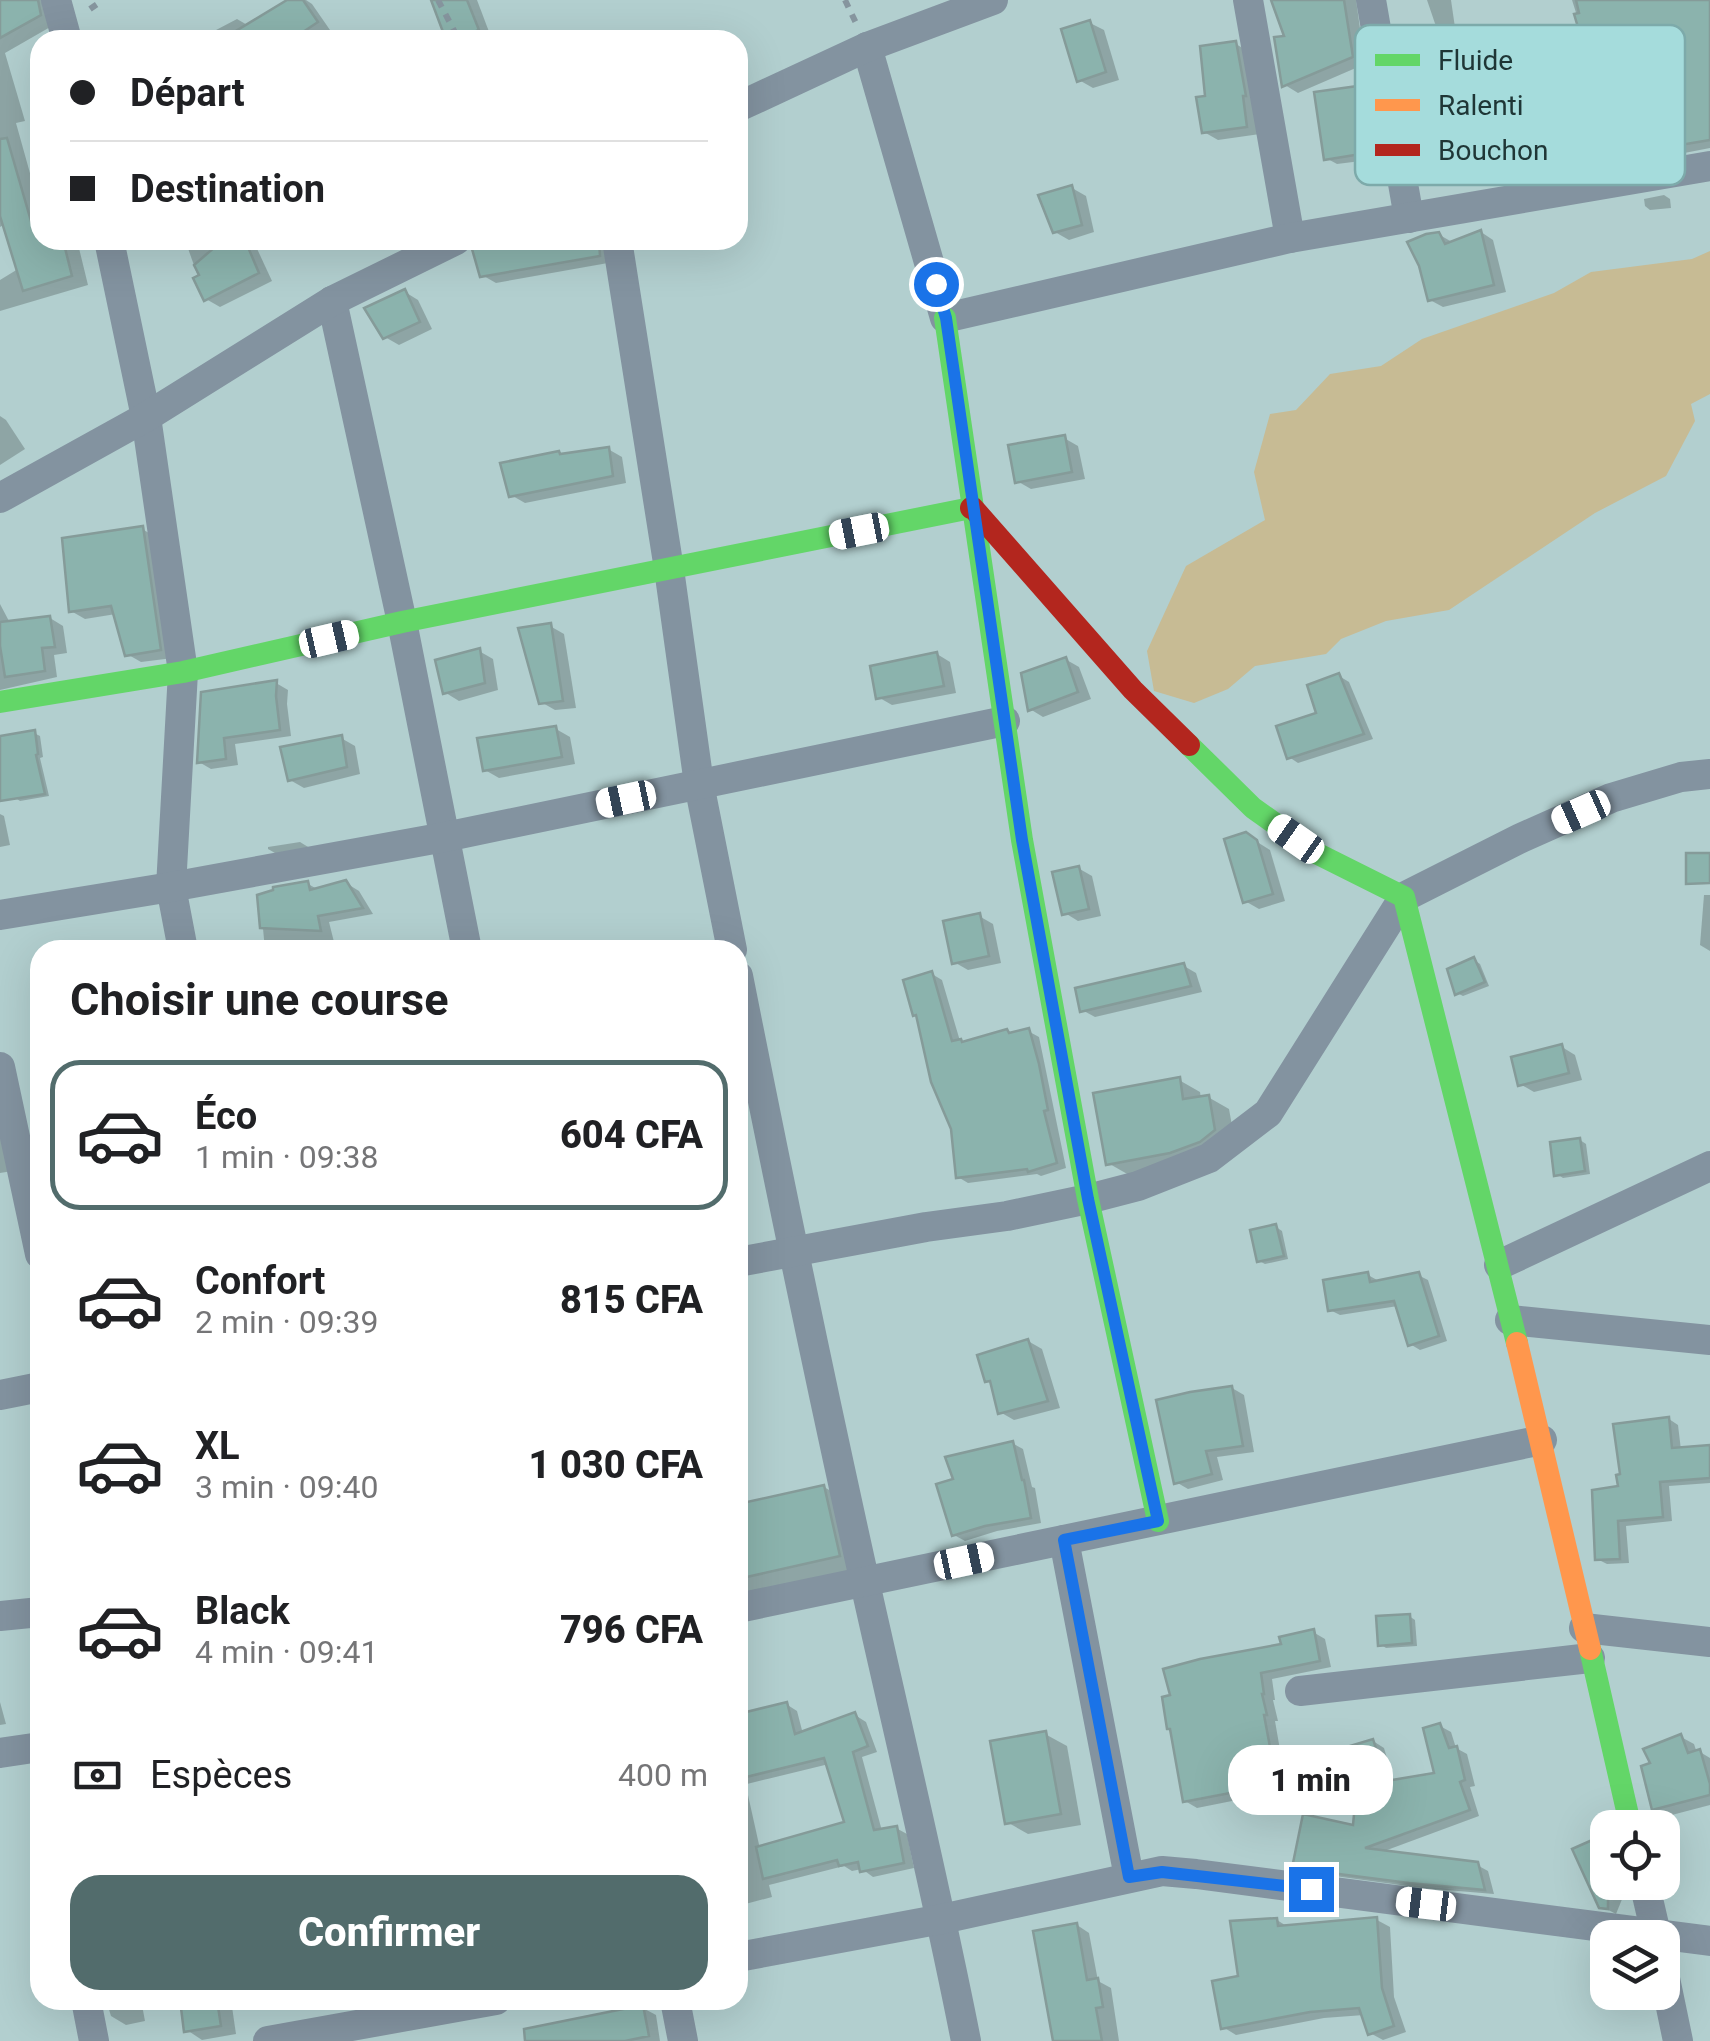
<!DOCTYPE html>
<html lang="fr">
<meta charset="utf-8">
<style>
body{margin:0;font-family:Roboto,sans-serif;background:#f6f6f6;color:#202124;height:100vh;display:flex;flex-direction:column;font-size:38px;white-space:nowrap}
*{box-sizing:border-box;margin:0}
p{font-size:32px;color:#757577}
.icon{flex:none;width:55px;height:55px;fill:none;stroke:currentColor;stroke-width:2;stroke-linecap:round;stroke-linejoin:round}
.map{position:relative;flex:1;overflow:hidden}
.side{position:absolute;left:30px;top:940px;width:718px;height:1070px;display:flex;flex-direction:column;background:#fff;border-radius:30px;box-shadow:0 10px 40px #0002}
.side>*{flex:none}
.banner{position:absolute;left:30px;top:30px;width:718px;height:220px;border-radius:30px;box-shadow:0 10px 40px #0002;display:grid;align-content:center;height:220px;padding:0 40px;background:#fff}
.controls{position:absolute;left:1590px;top:1810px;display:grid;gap:20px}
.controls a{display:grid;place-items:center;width:90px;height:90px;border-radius:20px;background:#fff;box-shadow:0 10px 40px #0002;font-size:50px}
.end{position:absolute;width:45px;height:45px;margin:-22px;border:12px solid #1a73e8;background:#fff;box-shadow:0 0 0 5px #fff}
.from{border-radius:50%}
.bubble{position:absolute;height:70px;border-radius:30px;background:#fff;box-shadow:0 10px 40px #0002;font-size:32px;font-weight:800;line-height:70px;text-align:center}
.car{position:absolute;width:30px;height:60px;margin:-30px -15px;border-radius:12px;box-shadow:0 0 8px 2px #0007;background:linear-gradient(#fff 24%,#345 0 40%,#fff 0 76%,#345 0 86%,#fff 0)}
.banner b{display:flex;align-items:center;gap:35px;height:95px;font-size:38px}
.banner b+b{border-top:2px solid #e0e0e0}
.banner i{width:25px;height:25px;background:#202124}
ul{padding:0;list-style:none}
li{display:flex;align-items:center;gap:30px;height:150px;margin:0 20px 15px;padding:0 20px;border:5px solid transparent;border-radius:30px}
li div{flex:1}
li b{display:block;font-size:38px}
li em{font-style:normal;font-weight:800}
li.current{border-color:#526c6c}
li>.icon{width:90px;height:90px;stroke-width:1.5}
h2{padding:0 40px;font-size:45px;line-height:120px}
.pay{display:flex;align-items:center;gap:25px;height:110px;padding:0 40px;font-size:38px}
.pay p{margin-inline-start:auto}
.button{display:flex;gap:20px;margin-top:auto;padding:20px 40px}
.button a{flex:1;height:115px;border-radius:30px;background:#526c6c;color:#fff;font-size:40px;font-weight:800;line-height:115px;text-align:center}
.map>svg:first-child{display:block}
.green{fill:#c7bb94}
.shadow{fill:#0003}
.building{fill:#8bb3ad;stroke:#859b99;stroke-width:2.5}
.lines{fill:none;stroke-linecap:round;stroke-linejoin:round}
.path{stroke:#86959e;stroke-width:6;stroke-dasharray:8 8;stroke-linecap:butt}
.street{stroke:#8393a0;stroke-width:30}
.fast{stroke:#63d668;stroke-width:22}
.slow{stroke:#ff974d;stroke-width:22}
.jam{stroke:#b3261e;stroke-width:22}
.route{stroke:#1a73e8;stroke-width:12}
.key{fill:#a5dcdc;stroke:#7daaaa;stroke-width:2.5}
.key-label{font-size:28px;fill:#1f3636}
</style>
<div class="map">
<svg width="1710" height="2041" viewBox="0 0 1710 2041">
<rect width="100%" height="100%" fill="#b2cfcf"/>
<polygon class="green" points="1710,251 1710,394 1691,404 1695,421 1666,476 1595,513 1449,610 1386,621 1341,639 1326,654 1255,666 1228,689 1194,703 1154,691 1147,651 1186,566 1265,520 1254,472 1270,414 1296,410 1330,374 1381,366 1422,339 1554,293 1591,272 1692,259"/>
<g class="shadow">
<polygon points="0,0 41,0 52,26 5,53 25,121 16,123 40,209 40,240 77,240 88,285 0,311 0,280 18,269 5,224 0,227"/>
<polygon points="292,0 306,0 312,4 330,30 315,40 197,40 237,19 249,26"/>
<polygon points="433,0 477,0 491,37 484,40 449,40"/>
<polygon points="1274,0 1356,0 1365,64 1298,93 1285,85 1287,38"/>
<polygon points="1427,0 1451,0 1458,48 1449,51 1443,47"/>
<polygon points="1572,0 1710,0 1710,148 1674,155 1675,162 1654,165 1624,152 1622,109 1612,68 1525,97 1511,89 1525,45 1533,50 1583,35"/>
<polygon points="1090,23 1104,30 1119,80 1093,88 1079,80"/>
<polygon points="1236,44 1249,52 1260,134 1218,140 1204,132 1208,98"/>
<polygon points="1357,89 1368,95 1377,159 1337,164 1326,158"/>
<polygon points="1072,188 1086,196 1094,232 1069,240 1055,232"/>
<polygon points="1664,195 1670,199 1671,208 1650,210 1645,206 1644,199"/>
<polygon points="1481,232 1493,240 1506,292 1443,307 1430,300 1438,234 1452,242"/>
<polygon points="185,240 253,240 272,281 220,307 206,299"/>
<polygon points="496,240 603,240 608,263 496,283 482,275"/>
<polygon points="405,292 418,300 432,329 399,345 385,337"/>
<polygon points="0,416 6,420 25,449 0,465"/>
<polygon points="1064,438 1078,446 1085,479 1031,489 1017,481"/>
<polygon points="608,449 622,457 626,483 525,503 511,495 563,456"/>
<polygon points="142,529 156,537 173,658 141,662 127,654 116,614 85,619 71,611"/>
<polygon points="0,604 10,623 50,618 63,626 67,653 54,655 57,677 0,690"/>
<polygon points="550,626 564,634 576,708 555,710 541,702"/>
<polygon points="479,651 493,659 498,690 459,701 446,693"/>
<polygon points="937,654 950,662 956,693 892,705 878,697"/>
<polygon points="1065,659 1079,667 1091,699 1043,717 1030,709"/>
<polygon points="1339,676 1349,682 1373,739 1298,763 1289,757"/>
<polygon points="276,683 288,690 287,704 291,736 235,744 238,765 211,769 199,762"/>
<polygon points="556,729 570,737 575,764 499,778 485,770"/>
<polygon points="34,733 40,736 43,757 40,758 49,796 20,801 14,797"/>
<polygon points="341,738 355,746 360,774 304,788 290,780"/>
<polygon points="0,814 4,816 10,845 0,847"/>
<polygon points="1246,835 1270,850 1285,901 1259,909 1245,901"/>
<polygon points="300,842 313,850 282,857 268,849 268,847"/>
<polygon points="1078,868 1092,876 1101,916 1078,921 1065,913"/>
<polygon points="346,883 359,891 373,914 329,922 336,950 265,950 260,896 308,884 319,890"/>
<polygon points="1704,895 1710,895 1710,951 1700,945"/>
<polygon points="979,916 993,924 1001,963 968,970 954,962"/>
<polygon points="1474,960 1480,964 1489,986 1463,996 1457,993"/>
<polygon points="1184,966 1196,973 1202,992 1095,1017 1082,1010"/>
<polygon points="932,974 942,980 960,1041 965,1044 1007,1032 1013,1035 1028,1031 1039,1037 1066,1168 1041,1176 1037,1174 968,1183 958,1177"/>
<polygon points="1562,1047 1575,1055 1582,1080 1534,1092 1520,1084"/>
<polygon points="1179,1080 1200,1092 1201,1098 1208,1097 1229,1109 1235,1142 1129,1175 1108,1163"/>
<polygon points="0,1135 25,1169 0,1173"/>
<polygon points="1580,1140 1586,1144 1590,1174 1563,1178 1557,1174"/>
<polygon points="1276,1227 1282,1231 1288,1259 1265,1264 1259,1261"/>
<polygon points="1368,1275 1377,1280 1378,1283 1418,1275 1428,1280 1447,1341 1420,1350 1410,1344 1398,1306 1340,1315 1330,1310"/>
<polygon points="1028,1341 1042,1349 1060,1408 1014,1420 1000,1412 993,1384 987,1381"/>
<polygon points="1232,1388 1244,1395 1254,1452 1217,1457 1223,1480 1188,1489 1176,1482"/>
<polygon points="1669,1419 1678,1425 1681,1450 1710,1448 1710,1483 1669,1486 1672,1521 1626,1526 1629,1563 1607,1564 1597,1559 1621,1488"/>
<polygon points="1012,1443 1023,1449 1032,1487 1035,1488 1041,1523 997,1531 965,1541 954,1535 956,1480"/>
<polygon points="824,1487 845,1499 860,1568 742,1594 738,1592 738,1507"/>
<polygon points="1409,1616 1415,1620 1417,1646 1386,1648 1380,1644"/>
<polygon points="1313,1632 1325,1639 1331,1667 1272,1679 1275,1700 1273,1700 1278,1721 1275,1721 1287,1790 1197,1808 1185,1801 1173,1730 1284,1646"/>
<polygon points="0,1702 6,1724 0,1725"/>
<polygon points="786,1704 797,1711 803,1734 855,1715 866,1722 877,1752 862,1757 882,1831 896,1828 907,1834 914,1868 873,1877 862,1869 852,1871 844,1866 769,1885 772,1897 738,1906 738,1789 748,1795 760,1849 848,1824 829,1764 747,1784 738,1779 738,1720"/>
<polygon points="1440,1726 1451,1732 1456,1748 1467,1754 1475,1786 1470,1787 1479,1816 1379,1853 1477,1865 1488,1871 1494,1894 1422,1888 1305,1872 1294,1866 1355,1828 1373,1741 1384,1748 1394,1782 1437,1775"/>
<polygon points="1045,1734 1067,1746 1081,1825 1028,1834 1007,1822"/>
<polygon points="1681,1737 1694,1744 1697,1753 1700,1752 1710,1758 1710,1805 1668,1816 1654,1809 1653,1765"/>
<polygon points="1608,1882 1629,1882 1616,1914 1601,1906"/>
<polygon points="1277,1920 1288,1927 1377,1920 1390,1927 1394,1997 1406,2032 1383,2040 1370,2033 1364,2015 1324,2018 1236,2035 1223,2027 1241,1978"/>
<polygon points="1077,1925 1089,1933 1098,1981 1111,1988 1119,2041 1055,2041"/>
<polygon points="106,2000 141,2000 145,2021 126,2025 111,2016"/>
<polygon points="182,2000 231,2000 236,2034 202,2040 187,2030"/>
<polygon points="643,2008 656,2015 660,2041 546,2041"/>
</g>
<g class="building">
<polygon points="0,0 38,0 41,15 0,38"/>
<polygon points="287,0 303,0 318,22 291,40 221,40"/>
<polygon points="431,0 467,0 479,30 452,40 446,40"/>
<polygon points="1271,0 1344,0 1353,57 1282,87 1274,37 1284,36"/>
<polygon points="1576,0 1710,0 1710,140 1662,148 1662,155 1638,159 1638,151 1622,154 1613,108 1619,107 1607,58 1509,90 1500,48 1525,43 1527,50 1580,34 1574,14 1579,13"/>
<polygon points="1090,20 1106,72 1077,82 1061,29"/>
<polygon points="1236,41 1246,96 1243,96 1247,127 1202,133 1196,97 1205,96 1200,46"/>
<polygon points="1358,86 1367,153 1324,160 1314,92"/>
<polygon points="7,138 31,221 40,219 40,240 63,240 72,276 23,291 0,216 0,139"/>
<polygon points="1072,185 1082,225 1053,233 1038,195"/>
<polygon points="1481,230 1494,285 1428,301 1419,266 1407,242 1426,234 1439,232 1445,244"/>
<polygon points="223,240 245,240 259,273 204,301 193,278 199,275 194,265"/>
<polygon points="475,240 599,240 600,256 480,277 472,249"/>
<polygon points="405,289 420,322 383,339 364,308"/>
<polygon points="1065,435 1072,472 1015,483 1008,445"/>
<polygon points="609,447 613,476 509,497 500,463 559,451 560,454"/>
<polygon points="143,526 161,650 125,656 111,606 69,612 62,538"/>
<polygon points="50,616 55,647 42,648 45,671 5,677 0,646 0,622"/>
<polygon points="551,623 563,701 539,704 518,628"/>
<polygon points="480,648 485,683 443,694 435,660"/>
<polygon points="937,652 944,686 876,699 870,666"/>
<polygon points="1066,657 1078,692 1028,711 1021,673"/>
<polygon points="1339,673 1364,734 1287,759 1276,726 1316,713 1307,685"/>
<polygon points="277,680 276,696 280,730 224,738 226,759 197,763 201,692"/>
<polygon points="556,726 562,757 483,771 477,738"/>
<polygon points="35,730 38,754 36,755 45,794 0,801 0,736"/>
<polygon points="342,735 347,767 288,781 280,747"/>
<polygon points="1246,832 1257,840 1273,894 1243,903 1224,839"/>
<polygon points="1686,853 1710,853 1710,883 1686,884"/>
<polygon points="1079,866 1089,909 1062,915 1052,872"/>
<polygon points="346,880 363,908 318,916 321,931 260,928 257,895 273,890 273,887 308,881 310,890"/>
<polygon points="980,913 989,956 952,964 943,921"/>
<polygon points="1474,957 1485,982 1455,995 1447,969"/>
<polygon points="1184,963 1191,986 1080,1012 1075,988"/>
<polygon points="932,971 952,1041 961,1039 962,1042 1007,1029 1009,1033 1029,1028 1039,1064 1048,1110 1044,1111 1057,1163 1028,1172 1027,1169 956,1178 951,1129 931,1082 916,1015 913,1016 903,980"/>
<polygon points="1562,1044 1569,1073 1518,1086 1511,1057"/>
<polygon points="1180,1077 1183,1099 1209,1095 1215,1130 1200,1142 1170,1153 1106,1165 1093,1093"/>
<polygon points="1580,1138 1585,1171 1554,1176 1550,1142"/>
<polygon points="1276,1224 1284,1256 1257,1262 1250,1230"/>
<polygon points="1368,1272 1370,1282 1419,1272 1439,1336 1408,1346 1394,1301 1328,1311 1323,1280"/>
<polygon points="1028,1339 1048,1401 998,1414 990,1381 985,1382 977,1355"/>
<polygon points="1232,1386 1243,1446 1206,1451 1212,1474 1174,1484 1156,1400 1190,1392"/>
<polygon points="1669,1417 1672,1448 1710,1445 1710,1478 1660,1482 1663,1517 1618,1521 1620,1559 1595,1560 1592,1490 1618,1486 1616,1475 1620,1474 1613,1424"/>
<polygon points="1013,1441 1022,1480 1024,1480 1031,1518 985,1526 952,1536 936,1484 953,1479 945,1457"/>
<polygon points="824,1485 840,1556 738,1579 738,1504"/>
<polygon points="1410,1614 1412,1643 1378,1646 1376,1616"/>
<polygon points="1314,1629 1320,1661 1261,1673 1264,1694 1262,1694 1267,1715 1264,1715 1277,1784 1183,1802 1170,1729 1167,1729 1162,1697 1170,1695 1163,1669 1200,1659 1281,1644 1279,1637"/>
<polygon points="787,1702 795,1734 855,1712 868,1746 853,1752 874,1830 897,1826 904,1863 860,1872 858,1862 839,1866 837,1860 763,1879 756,1847 844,1822 824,1758 738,1779 738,1714"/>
<polygon points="1440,1723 1449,1748 1457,1746 1465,1780 1460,1782 1470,1810 1365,1848 1478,1862 1485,1890 1409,1883 1292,1868 1303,1814 1353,1825 1356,1792 1343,1748 1373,1739 1386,1781 1434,1773 1423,1728"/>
<polygon points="1046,1731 1061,1814 1005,1824 990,1741"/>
<polygon points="1681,1734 1688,1753 1700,1749 1710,1784 1710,1795 1652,1810 1641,1766 1650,1763 1643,1749"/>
<polygon points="1608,1833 1608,1909 1599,1908 1572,1849"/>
<polygon points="1377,1917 1382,1988 1394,2026 1368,2035 1359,2008 1310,2012 1221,2029 1212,1981 1238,1976 1230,1921 1277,1918 1278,1926"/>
<polygon points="1077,1923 1087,1980 1098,1978 1103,2007 1096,2008 1102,2041 1053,2041 1033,1931"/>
<polygon points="180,2000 217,2000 221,2026 184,2032"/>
<polygon points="643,2005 649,2036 625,2041 525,2041 524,2029"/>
</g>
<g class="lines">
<g class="path">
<polyline points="438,0 459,40"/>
<polyline points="845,0 856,23"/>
<polyline points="90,9 103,0"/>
</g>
<g class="street">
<polyline points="56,0 67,40"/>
<polyline points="1248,0 1290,238"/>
<polyline points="1371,0 1409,218"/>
<polyline points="867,47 945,318 1290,238 1710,166"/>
<polyline points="738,107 867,47 993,0"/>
<polyline points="109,240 146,417 183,672 171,887 183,950"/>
<polyline points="617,240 669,569 699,784 732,950"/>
<polyline points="332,301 402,622 467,950"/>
<polyline points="0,498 146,417 332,301 456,240"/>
<polyline points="0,915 171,887 445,837 1005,721"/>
<path d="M738 976C778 1178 820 1381 865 1583 899 1736 936 1888 966 2041"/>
<polyline points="0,1067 40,1254"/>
<polyline points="738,1262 926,1227 1007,1216 1088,1199 1138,1186 1209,1158 1268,1113 1404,897 1521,838 1611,798 1681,777 1710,774"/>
<polyline points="1499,1265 1710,1166"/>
<polyline points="1510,1320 1710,1340"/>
<polyline points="0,1395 40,1387"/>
<polyline points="1064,1540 1129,1877"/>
<polyline points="738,1608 1542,1440"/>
<polyline points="0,1616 40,1612"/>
<polyline points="1584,1628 1710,1642"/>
<polyline points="1300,1691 1590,1658"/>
<polyline points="0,1753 40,1747"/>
<polyline points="1644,1882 1657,1938"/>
<polyline points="738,1957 942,1919 1162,1871 1196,1874 1710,1941"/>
<polyline points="1662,1964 1678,2041"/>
<polyline points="86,2000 94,2041"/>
<polyline points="675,2000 683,2041"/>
<polyline points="268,2041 496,2000"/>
</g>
<g class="fast">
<polyline points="945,318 1022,840 1088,1199 1158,1521"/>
<polyline points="0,702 183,672 402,622 971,508"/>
<polyline points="1189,745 1253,808 1318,854 1404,897 1517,1343"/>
<polyline points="1590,1649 1631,1828"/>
</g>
<polyline class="slow" points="1517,1343 1590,1649"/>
<polyline class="jam" points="971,508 973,508 1133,690 1189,745"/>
</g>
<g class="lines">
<polyline class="route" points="936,284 946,318 1022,840 1088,1199 1158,1521 1064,1540 1129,1877 1162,1872 1311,1889"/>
</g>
<rect x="1355" y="25" width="330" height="160" rx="15" class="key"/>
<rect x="1375" y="54" width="45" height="12" fill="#63d668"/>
<rect x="1375" y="99" width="45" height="12" fill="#ff974d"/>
<rect x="1375" y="144" width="45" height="12" fill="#b3261e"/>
<g class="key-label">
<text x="1438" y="70">Fluide</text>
<text x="1438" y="115">Ralenti</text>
<text x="1438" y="160">Bouchon</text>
</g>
</svg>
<div class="controls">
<a><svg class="icon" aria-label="locate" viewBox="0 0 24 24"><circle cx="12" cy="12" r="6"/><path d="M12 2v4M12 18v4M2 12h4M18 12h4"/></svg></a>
<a><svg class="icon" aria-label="layers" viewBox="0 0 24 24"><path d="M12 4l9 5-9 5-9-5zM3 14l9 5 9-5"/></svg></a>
</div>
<i class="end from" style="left:936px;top:284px"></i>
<i class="end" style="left:1311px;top:1889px"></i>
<div class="bubble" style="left:1228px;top:1745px;width:165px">1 min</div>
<i class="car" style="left:859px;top:531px;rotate:259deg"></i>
<i class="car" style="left:329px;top:639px;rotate:77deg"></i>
<i class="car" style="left:626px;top:799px;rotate:258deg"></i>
<i class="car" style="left:1581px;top:812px;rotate:246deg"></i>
<i class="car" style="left:1296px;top:839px;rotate:305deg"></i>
<i class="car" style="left:964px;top:1561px;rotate:78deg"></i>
<i class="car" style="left:1426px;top:1904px;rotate:277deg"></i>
<div class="banner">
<b><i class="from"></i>Départ</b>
<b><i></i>Destination</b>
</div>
<section class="side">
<h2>Choisir une course</h2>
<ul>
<li class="current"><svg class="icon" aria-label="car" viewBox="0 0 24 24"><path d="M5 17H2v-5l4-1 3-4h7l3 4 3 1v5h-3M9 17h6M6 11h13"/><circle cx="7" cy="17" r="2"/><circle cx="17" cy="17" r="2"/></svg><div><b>Éco</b><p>1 min · 09:38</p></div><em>604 CFA</em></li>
<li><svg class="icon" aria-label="car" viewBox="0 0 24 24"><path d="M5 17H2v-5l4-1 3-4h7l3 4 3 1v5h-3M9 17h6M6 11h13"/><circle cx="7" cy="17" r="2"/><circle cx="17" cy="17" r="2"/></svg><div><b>Confort</b><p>2 min · 09:39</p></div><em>815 CFA</em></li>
<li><svg class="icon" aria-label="car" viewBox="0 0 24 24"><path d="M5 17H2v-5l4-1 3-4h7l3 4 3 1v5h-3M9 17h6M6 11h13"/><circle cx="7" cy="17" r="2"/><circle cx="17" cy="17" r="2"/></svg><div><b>XL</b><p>3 min · 09:40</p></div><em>1 030 CFA</em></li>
<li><svg class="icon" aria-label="car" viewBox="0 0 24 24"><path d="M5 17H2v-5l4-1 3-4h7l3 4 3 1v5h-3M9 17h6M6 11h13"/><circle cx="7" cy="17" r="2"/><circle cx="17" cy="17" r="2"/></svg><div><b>Black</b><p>4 min · 09:41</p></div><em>796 CFA</em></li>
</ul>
<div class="pay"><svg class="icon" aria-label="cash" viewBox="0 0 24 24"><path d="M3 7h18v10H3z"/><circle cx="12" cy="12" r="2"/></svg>Espèces<p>400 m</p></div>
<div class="button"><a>Confirmer</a></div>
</section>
</div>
